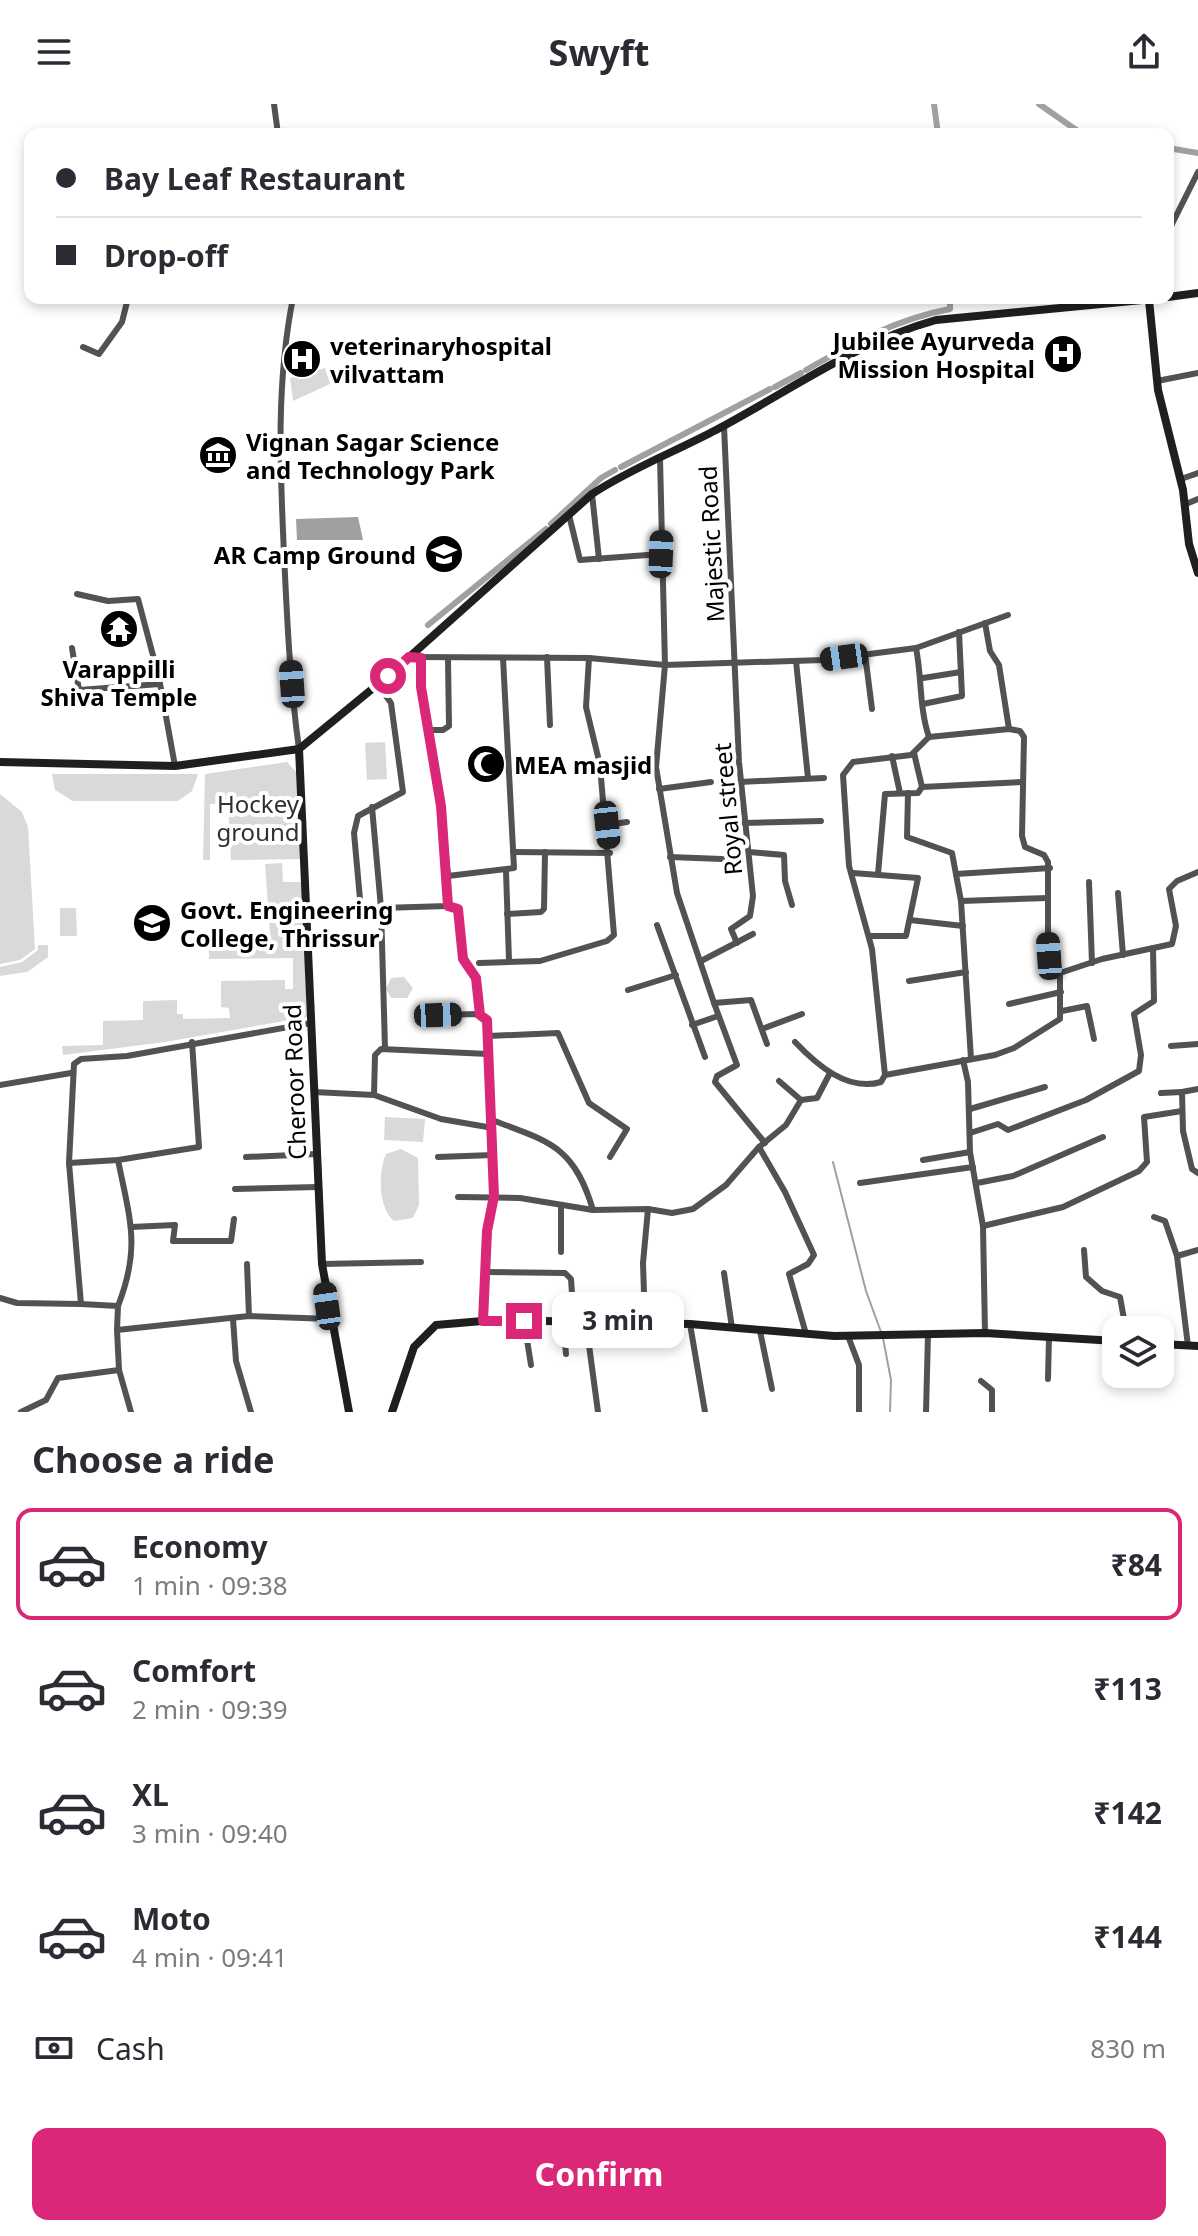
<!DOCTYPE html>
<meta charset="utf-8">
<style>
body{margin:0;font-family:"Noto Sans",sans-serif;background:#f2f2f3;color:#2b2b33;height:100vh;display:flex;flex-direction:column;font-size:30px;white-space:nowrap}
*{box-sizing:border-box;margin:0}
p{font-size:26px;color:#7c7c81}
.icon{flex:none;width:44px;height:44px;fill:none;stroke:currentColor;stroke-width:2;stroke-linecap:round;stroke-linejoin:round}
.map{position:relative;height:1308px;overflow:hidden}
.sheet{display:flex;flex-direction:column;background:#fff;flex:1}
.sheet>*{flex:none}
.hud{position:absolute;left:24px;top:24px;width:1150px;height:176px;border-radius:16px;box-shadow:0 4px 12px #0003;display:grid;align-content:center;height:176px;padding:0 32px;background:#fff}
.buttons{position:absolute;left:1102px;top:1212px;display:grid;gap:16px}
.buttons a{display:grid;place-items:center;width:72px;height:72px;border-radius:16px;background:#fff;box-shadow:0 4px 12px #0003;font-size:40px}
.end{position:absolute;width:36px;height:36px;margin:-18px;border:10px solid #db2777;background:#fff;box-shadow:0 0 0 4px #fff}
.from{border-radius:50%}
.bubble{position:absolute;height:56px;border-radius:16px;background:#fff;box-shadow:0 4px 12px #0003;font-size:26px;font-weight:700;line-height:56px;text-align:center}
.car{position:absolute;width:24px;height:48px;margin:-24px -12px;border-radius:10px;box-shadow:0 0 6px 2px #0007;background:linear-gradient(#222 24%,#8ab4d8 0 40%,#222 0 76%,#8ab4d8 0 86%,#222 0)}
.hud b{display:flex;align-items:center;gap:28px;height:76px;font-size:30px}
.hud b+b{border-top:2px solid #e1e1e2}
.hud i{width:20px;height:20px;background:#2b2b33}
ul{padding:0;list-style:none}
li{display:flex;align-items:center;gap:24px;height:112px;margin:0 16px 12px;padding:0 16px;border:4px solid transparent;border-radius:16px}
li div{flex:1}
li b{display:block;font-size:30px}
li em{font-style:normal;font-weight:700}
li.selected{border-color:#db2777}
li>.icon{width:72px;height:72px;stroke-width:1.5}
h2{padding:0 32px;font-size:36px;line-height:96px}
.pay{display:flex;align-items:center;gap:20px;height:88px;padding:0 32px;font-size:30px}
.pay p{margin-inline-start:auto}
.action{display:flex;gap:16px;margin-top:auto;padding:16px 32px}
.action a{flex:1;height:92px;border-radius:16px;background:#db2777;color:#fff;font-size:32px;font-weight:700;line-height:92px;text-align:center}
header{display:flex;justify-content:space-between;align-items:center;height:104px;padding:0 32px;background:#fff;font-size:36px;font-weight:700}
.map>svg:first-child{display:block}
.green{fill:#d9d9d9}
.water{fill:#a0a0a0}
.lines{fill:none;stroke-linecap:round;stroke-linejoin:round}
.stream{stroke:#a0a0a0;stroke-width:2}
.canal{stroke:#a0a0a0;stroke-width:6}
.street{stroke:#525252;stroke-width:6}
.secondary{stroke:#1f1f1f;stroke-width:8}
.route{stroke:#db2777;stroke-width:10}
.labels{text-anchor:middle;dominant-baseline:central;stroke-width:8;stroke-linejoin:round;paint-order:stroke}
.poi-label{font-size:24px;font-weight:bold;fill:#000;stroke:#fff;text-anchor:start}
.street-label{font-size:24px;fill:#000;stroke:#fff}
.park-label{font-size:24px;fill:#303030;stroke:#fff}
</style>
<header><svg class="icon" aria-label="menu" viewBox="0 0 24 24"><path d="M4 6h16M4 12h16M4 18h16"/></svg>Swyft<svg class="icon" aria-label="share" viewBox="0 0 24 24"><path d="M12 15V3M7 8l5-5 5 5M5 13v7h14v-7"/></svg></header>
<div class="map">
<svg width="1198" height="1308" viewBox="0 0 1198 1308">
<rect width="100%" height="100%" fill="#fff"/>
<g class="green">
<polygon points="325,264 330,280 293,297 290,274"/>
<polygon points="385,638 387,675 367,676 365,639"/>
<polygon points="287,658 298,670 301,755 231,756 228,699 210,700 210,756 203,756 205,670"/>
<polygon points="52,670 198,670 192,687 178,697 73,697 55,686"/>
<polygon points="0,690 22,708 28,723 35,845 20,856 0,860"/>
<polygon points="282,759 283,778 302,778 307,913 165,938 63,951 62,942 103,941 103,917 143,916 143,897 177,896 177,910 183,910 183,915 230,914 229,904 221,903 221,877 285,876 285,885 293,885 293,854 209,855 209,843 271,842 265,760"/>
<polygon points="60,804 76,804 77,832 60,832"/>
<polygon points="38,841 48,841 48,853 27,868 0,872 0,863 22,858 38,846"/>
<polygon points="404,873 413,884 407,894 391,894 386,885 391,874"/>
<polygon points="385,1013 425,1015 423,1038 384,1036"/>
<path d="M401 1045 418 1054 419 1101 413 1114 394 1117C378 1104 378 1068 386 1050Z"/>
</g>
<polygon class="water" points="358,413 363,436 297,436 296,415"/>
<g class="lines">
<g class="stream">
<polyline points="833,1058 866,1187 881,1228"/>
<polyline points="883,1234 891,1276 890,1308"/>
</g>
<g class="canal">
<polyline points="934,0 938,30"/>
<polyline points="1039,0 1082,30"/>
<polyline points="1168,44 1198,49"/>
<path d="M806 266C853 239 896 215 950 205V194"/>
<polyline points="775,283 801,269"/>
<polyline points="621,363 770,285"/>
<polyline points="551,420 601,374 615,366"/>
<polyline points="428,521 546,425"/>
</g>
<g class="street">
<polyline points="274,0 278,30"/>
<polyline points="1168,128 1198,68"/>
<path d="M293 194C276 279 280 363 284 450 287 515 290 580 299 645"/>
<polyline points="83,243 99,250 122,218 128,194"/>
<polyline points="1157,277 1198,269"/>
<polyline points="724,322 739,658 753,792 750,812 731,825 737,839"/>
<polyline points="660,354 665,561 656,663 677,789 714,899 751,896 767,940"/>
<polyline points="1181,375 1198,369"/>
<polyline points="592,390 599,455"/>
<polyline points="1186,400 1198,395"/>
<polyline points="569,411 580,456 661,450"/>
<polyline points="77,490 108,497 138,495 159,574 175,662"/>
<polyline points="985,519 990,547 999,561 1009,625"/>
<polyline points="72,544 79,586 160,580"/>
<path d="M916 544C922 573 919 604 929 633L1009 625 1020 627 1024 633 1022 732 1025 743 1044 751 1048 758V836L1052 866 1060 869 1102 855 1172 840 1176 822 1169 785 1177 777 1198 768"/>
<polyline points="865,550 872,605"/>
<polyline points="409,553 589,554 665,561 823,556 916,544 1008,511"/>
<polyline points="547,553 550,621"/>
<polyline points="421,554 421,583 441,702 448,772 514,764 503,554"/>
<polyline points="796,557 808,674"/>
<polyline points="923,574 961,568"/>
<polyline points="923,600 962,592 959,528"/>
<polyline points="427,626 443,626 449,622 448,555"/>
<polyline points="892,652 900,689"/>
<polyline points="740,678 824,674"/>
<polyline points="922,683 1021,678"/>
<polyline points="659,685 711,678"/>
<polyline points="908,689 907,733 952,749 961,797 1048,794"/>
<polyline points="744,719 821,717"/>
<polyline points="607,721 627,718"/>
<polyline points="513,748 610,749"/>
<polyline points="749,748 784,751 785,777 792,801"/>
<polyline points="670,753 722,755"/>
<polyline points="506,767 509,857"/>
<polyline points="853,769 918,774 906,832 869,832"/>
<polyline points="878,770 885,690 918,689 922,683 914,649"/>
<polyline points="956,770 1050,764"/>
<polyline points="1089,778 1092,859"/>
<polyline points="1118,789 1123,851"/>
<polyline points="961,797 971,955"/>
<polyline points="448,802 458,805 463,855 476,874 480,911"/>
<polyline points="307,804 381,804 372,703"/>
<polyline points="361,806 354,729 358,712 403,688 391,599 378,581"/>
<polyline points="507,810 541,808 544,805 545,748"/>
<polyline points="910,816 963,822"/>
<polyline points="657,821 705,953"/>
<polyline points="701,857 753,830"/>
<polyline points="479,859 540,857 607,837 614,831 600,661 586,603 589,554"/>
<polyline points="909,877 966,868"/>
<polyline points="628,886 676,871"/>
<polyline points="714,899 737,961 717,972 715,978 765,1039"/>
<polyline points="1009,900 1061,888"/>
<polyline points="1062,907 1087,902 1094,935"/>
<polyline points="438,911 478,910 487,916 494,1092 487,1127 483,1217"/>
<polyline points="692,921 718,912"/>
<polyline points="762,925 802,910"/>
<polyline points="488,932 558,929 589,999 627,1025 610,1053"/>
<path d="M795 938C816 960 847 988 881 978L885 971 995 951 1014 944 1060 915V869"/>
<polyline points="1171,942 1198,940"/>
<polyline points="385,944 381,804 448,802 448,772"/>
<polyline points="963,956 968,978 970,1048 983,1122 985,1229"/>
<polyline points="885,971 872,845 849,762 843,671 853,658 911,651 929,633"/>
<polyline points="0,981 71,969"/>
<polyline points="1198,985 1182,988 1183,1027 1192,1065 1198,1069"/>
<polyline points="314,988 374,991 375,951 381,945 488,950"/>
<polyline points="1161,989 1182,988"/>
<polyline points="374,991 441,1015 493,1024"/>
<polyline points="801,996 817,994 830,969"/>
<polyline points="970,1005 1045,983"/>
<path d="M492 1016C550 1038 574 1042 593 1106"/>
<polyline points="970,1029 998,1020 1008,1026 1086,996 1139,967 1141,951 1134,910 1154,897 1153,844"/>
<polyline points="759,1043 785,1088 814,1151 808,1160 789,1170 806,1230"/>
<polyline points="246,1053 317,1050"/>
<polyline points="438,1053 493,1051"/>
<path d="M118 1056C130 1116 141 1143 118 1202"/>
<polyline points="923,1056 970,1048"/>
<polyline points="69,1059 118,1056 199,1043 192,938"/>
<polyline points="860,1079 973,1063"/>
<polyline points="977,1079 1013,1072 1103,1033"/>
<polyline points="235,1085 318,1083"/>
<polyline points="458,1093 520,1094 593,1106 648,1105 672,1109 693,1105 726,1081 759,1043 786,1021 801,996 779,977"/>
<polyline points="561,1103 561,1148"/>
<polyline points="1154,1113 1165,1117 1177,1152 1198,1146"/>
<polyline points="983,1122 1063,1103 1139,1067 1147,1058 1144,1013 1182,1007"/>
<polyline points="131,1123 175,1121 173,1137 231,1137 234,1115"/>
<polyline points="1084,1146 1086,1173 1102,1187 1120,1193 1126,1226"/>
<polyline points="1177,1152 1188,1242"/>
<polyline points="247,1160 249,1212"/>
<polyline points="322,1160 421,1158"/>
<polyline points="485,1168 565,1169 571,1175 574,1218"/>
<polyline points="724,1169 732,1224"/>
<polyline points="0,1194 17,1199 81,1200"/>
<polyline points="233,1215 236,1257 251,1308"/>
<polyline points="524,1217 531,1261"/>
<polyline points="563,1218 566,1250"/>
<polyline points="586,1219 598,1308"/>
<polyline points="645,1219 643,1159 648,1105"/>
<polyline points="690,1220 705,1308"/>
<polyline points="117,1226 118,1202 81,1200 69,1059 74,960 81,955 127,952 311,919"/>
<polyline points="760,1227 772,1285"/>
<polyline points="848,1232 859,1261 859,1308"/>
<polyline points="119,1266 131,1308"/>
<polyline points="1048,1275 1049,1232"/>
<polyline points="981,1277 992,1286 992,1308"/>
<polyline points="21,1308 46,1296 58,1274 119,1266 117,1226 249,1212 330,1215"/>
<polyline points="926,1308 928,1230"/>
</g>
<g class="secondary">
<polyline points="1168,193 1198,189"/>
<polyline points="1149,196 1158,286 1183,386 1189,440 1198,469"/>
<polyline points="299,645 322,1160 349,1308"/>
<path d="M0 658 175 662 299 645 388 572 592 390C630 365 672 349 712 328 785 290 856 238 936 216L1163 194"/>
<polyline points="1160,1240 1198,1242"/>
<polyline points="392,1308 414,1243 436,1221 494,1216 690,1220 834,1232 985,1229 1116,1237"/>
</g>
</g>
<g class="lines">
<polyline class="route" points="388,572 409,553 421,554 421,583 441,702 448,802 458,805 463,855 476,874 480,911 487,916 494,1092 487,1127 483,1217 524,1217"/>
</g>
<defs>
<g id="hospital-disc" transform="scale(2)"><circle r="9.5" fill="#000" stroke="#fff"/><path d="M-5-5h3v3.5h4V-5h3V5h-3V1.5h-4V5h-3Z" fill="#fff"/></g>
<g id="museum-disc" transform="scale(2)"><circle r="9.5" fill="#000" stroke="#fff"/><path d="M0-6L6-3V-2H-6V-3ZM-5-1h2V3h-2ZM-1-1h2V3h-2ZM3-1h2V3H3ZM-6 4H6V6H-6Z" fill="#fff"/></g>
<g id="university-disc" transform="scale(2)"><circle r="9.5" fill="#000" stroke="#fff"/><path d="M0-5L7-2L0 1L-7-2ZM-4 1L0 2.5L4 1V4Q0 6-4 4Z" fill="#fff"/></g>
<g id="temple-disc" transform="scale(2)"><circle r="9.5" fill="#000" stroke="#fff"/><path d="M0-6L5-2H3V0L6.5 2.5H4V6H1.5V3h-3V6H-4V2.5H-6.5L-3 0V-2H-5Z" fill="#fff"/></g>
<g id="mosque-disc" transform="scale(2)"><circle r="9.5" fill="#000" stroke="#fff"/><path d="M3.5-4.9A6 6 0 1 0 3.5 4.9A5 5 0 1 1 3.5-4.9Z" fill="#fff"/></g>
</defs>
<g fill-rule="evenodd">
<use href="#hospital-disc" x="1063" y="250"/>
<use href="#hospital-disc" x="302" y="255"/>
<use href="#museum-disc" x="218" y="351"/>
<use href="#university-disc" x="444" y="450"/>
<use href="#temple-disc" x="119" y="525"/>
<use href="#mosque-disc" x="486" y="660"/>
<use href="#university-disc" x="152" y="819"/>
</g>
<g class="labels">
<g class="poi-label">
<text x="1035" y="236" text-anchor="end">Jubilee Ayurveda<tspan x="1035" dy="28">Mission Hospital</tspan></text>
<text x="330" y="241">veterinaryhospital<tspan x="330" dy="28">vilvattam</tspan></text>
<text x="246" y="337">Vignan Sagar Science<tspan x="246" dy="28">and Technology Park</tspan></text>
<text x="416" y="450" text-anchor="end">AR Camp Ground</text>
<text x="119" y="564" text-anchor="middle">Varappilli<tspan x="119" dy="28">Shiva Temple</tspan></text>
<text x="514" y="660">MEA masjid</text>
<text x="180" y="805">Govt. Engineering<tspan x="180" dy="28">College, Thrissur</tspan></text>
</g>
<g class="street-label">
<text transform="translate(711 440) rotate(-93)">Majestic Road</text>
<text transform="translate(727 705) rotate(-95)">Royal street</text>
<text transform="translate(294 978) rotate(-92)">Cheroor Road</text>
</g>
<g class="park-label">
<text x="258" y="699">Hockey<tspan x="258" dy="28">ground</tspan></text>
</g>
</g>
</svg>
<div class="buttons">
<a><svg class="icon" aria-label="layers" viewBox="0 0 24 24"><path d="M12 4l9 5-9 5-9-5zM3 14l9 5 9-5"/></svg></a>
</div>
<i class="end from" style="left:388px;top:572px"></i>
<i class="end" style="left:524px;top:1217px"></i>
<div class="bubble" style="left:552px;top:1188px;width:132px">3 min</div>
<i class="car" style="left:661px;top:450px;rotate:2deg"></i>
<i class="car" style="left:844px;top:553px;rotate:262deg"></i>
<i class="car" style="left:292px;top:580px;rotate:356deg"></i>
<i class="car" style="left:607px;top:721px;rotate:174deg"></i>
<i class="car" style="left:1049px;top:852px;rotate:356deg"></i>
<i class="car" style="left:438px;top:911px;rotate:88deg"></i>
<i class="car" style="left:327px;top:1202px;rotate:352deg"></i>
<div class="hud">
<b><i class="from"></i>Bay Leaf Restaurant</b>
<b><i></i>Drop-off</b>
</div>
</div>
<section class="sheet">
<h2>Choose a ride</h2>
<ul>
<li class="selected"><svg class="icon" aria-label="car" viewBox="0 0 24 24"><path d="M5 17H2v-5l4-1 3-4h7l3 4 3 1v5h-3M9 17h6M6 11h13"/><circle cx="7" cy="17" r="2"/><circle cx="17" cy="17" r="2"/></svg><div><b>Economy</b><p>1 min · 09:38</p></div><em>₹84</em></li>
<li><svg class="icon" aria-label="car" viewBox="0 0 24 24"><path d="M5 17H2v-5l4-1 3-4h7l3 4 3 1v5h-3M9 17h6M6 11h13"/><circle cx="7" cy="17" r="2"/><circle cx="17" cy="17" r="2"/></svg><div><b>Comfort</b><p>2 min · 09:39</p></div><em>₹113</em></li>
<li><svg class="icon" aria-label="car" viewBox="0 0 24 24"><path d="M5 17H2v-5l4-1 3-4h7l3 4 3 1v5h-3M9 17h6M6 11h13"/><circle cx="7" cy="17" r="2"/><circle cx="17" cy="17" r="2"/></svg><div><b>XL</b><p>3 min · 09:40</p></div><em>₹142</em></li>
<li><svg class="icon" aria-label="car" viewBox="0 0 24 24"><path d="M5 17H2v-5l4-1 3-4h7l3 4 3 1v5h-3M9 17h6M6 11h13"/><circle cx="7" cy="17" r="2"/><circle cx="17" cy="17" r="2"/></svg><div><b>Moto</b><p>4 min · 09:41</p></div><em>₹144</em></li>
</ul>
<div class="pay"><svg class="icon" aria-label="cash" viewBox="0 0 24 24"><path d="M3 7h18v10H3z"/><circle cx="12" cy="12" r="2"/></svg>Cash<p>830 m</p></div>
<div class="action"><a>Confirm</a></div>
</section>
